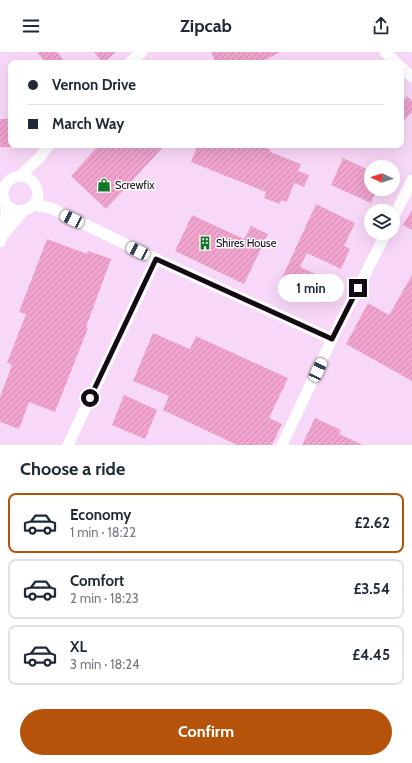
<!DOCTYPE html>
<meta charset="utf-8">
<style>
body{margin:0;font-family:Cabin,sans-serif;background:#f6f6f7;color:#1f2937;height:100vh;display:flex;flex-direction:column;font-size:15px;white-space:nowrap}
*{box-sizing:border-box;margin:0}
p{font-size:13px;color:#747a83}
.icon{flex:none;width:22px;height:22px;fill:none;stroke:currentColor;stroke-width:2;stroke-linecap:round;stroke-linejoin:round}
.map{position:relative;height:393px;overflow:hidden}
.details{display:flex;flex-direction:column;background:#fff;flex:1}
.details>*{flex:none}
.banner{position:absolute;left:8px;top:8px;width:396px;height:88px;border-radius:8px;box-shadow:0 4px 16px #0002;display:grid;align-content:center;height:88px;padding:0 20px;background:#fff}
.needle{width:26px;rotate:273deg}
.buttons{position:absolute;left:364px;top:108px;display:grid;gap:8px}
.buttons a{display:grid;place-items:center;width:36px;height:36px;border-radius:50%;background:#fff;box-shadow:0 4px 16px #0002;font-size:20px}
.end{position:absolute;width:18px;height:18px;margin:-9px;border:5px solid #140a14;background:#fff;box-shadow:0 0 0 2px #fff}
.from{border-radius:50%}
.bubble{position:absolute;height:28px;border-radius:14px;background:#fff;box-shadow:0 4px 16px #0002;font-size:13px;font-weight:700;line-height:28px;text-align:center}
.car{position:absolute;width:12px;height:24px;margin:-12px -6px;border-radius:5px;box-shadow:0 0 3px 1px #0007;background:linear-gradient(#fff 24%,#345 0 40%,#fff 0 76%,#345 0 86%,#fff 0)}
.banner b{display:flex;align-items:center;gap:14px;height:38px;font-size:15px}
.banner b+b{border-top:1px solid #e0e1e3}
.banner i{width:10px;height:10px;background:#1f2937}
ul{padding:0;list-style:none}
li{display:flex;align-items:center;gap:12px;height:60px;margin:0 8px 6px;padding:0 12px;border:2px solid #e0e1e3;border-radius:8px}
li div{flex:1}
li b{display:block;font-size:15px}
li em{font-style:normal;font-weight:700}
li.current{border-color:#b45309}
li>.icon{width:36px;height:36px;stroke-width:1.5}
h2{padding:0 20px;font-size:18px;line-height:48px}
.action{display:flex;gap:8px;margin-top:auto;padding:8px 20px}
.action a{flex:1;height:46px;border-radius:24px;background:#b45309;color:#fff;font-size:16px;font-weight:700;line-height:46px;text-align:center}
header{display:flex;justify-content:space-between;align-items:center;height:52px;padding:0 20px;background:#fff;font-size:18px;font-weight:700}
.map>svg:first-child{display:block}
.building{fill:url(#building-hatch)}
.lines{fill:none;stroke-linecap:round;stroke-linejoin:round}
.minor{stroke:#fff;stroke-width:11}
.route{stroke:#140a14;stroke-width:5}
.labels{text-anchor:middle;dominant-baseline:central;stroke-width:3;stroke-linejoin:round;paint-order:stroke}
.poi-label{font-size:11px;fill:#140a14;stroke:#fff;text-anchor:start}
</style>
<header><svg class="icon" aria-label="menu" viewBox="0 0 24 24"><path d="M4 6h16M4 12h16M4 18h16"/></svg>Zipcab<svg class="icon" aria-label="share" viewBox="0 0 24 24"><path d="M12 15V3M7 8l5-5 5 5M5 13v7h14v-7"/></svg></header>
<div class="map">
<svg width="412" height="393" viewBox="0 0 412 393">
<defs>
<pattern id="building-hatch" width="6" height="6" patternUnits="userSpaceOnUse"><rect width="6" height="6" fill="#f0a4ce"/><path d="M-1 1l2-2M0 6l6-6M5 7l2-2" fill="none" stroke="#cd8cb0"/></pattern>
</defs>
<rect width="100%" height="100%" fill="#f8d8f8"/>
<g class="building">
<polygon points="37,0 57,0 66,11 46,11"/>
<polygon points="94,0 116,0 103,11"/>
<polygon points="211,0 280,0 259,11 216,11"/>
<polygon points="407,44 412,49 412,60 401,72 401,51"/>
<polygon points="11,63 11,95 0,95 0,67 6,67"/>
<polygon points="99,93 165,93 106,157 71,124"/>
<polygon points="198,93 259,93 271,98 270,100 301,112 298,119 309,123 304,135 294,131 287,150 281,148 280,152 264,146 266,140 191,110"/>
<polygon points="343,106 371,119 371,137 377,137 371,151 331,133"/>
<polygon points="316,152 355,171 344,194 350,197 341,217 307,201 300,215 334,231 324,251 280,230"/>
<polygon points="412,158 412,178 403,173"/>
<polygon points="192,163 244,187 251,174 268,182 244,232 175,199"/>
<polygon points="47,187 87,202 88,199 111,207 86,275 88,276 55,360 29,350 19,377 0,370 0,345 12,313 7,311 26,262 19,260"/>
<polygon points="412,223 412,329 346,292 368,251 389,263"/>
<polygon points="153,281 190,297 196,284 288,326 269,366 282,372 272,393 237,393 163,358 169,344 133,329"/>
<polygon points="124,343 157,358 145,387 112,373"/>
<polygon points="315,366 341,378 339,382 363,393 302,393"/>
</g>
<g class="lines">
<g class="minor">
<polyline points="385,0 397,11"/>
<polyline points="129,11 142,0"/>
<polyline points="401,15 412,25"/>
<polyline points="20,124 40,105 49,93"/>
<polyline points="34,153 51,156 156,207 332,287"/>
<polyline points="393,166 412,128"/>
<polyline points="4,182 23,159"/>
<path d="M0 190C4 180 7 165 6 154 6 151 4 148 3 145 1 135 9 125 20 124 26 124 32 128 35 133 46 151 22 168 6 153"/>
<polyline points="68,393 156,207"/>
<polyline points="282,393 332,287 386,181"/>
</g>
</g>
<g class="lines">
<polyline class="route" points="90,346 156,207 332,287 358,236"/>
</g>
<defs>
<g id="shop-bare" transform="scale(1.08)"><path d="M-5-2.5h2.3a2.7 3.5 0 0 1 5.4 0H5L5.5 6h-11ZM-1.5-2.5h3a1.5 2.3 0 0 0-3 0Z" fill="#147627" stroke="#fff" stroke-width="2.5" paint-order="stroke"/></g>
<g id="building-bare" transform="scale(1.08)"><path d="M-4-6H4V6H1V3H-1V6H-4ZM-2.5-4.3h1.7v1.8h-1.7ZM.8-4.3h1.7v1.8H.8ZM-2.5-1h1.7V.8h-1.7ZM.8-1h1.7V.8H.8Z" fill="#147627" stroke="#fff" stroke-width="2.5" paint-order="stroke"/></g>
</defs>
<g fill-rule="evenodd">
<use href="#shop-bare" x="104" y="133"/>
<use href="#building-bare" x="205" y="191"/>
</g>
<g class="labels">
<g class="poi-label">
<text x="115" y="133">Screwfix</text>
<text x="216" y="191">Shires House</text>
</g>
</g>
</svg>
<div class="buttons">
<a><svg class="needle" viewBox="-14 -14 28 28"><path d="M0-13l5 13h-10z" fill="#e53935"/><path d="M0 13l5-13h-10z" fill="#747a83"/></svg></a>
<a><svg class="icon" aria-label="layers" viewBox="0 0 24 24"><path d="M12 4l9 5-9 5-9-5zM3 14l9 5 9-5"/></svg></a>
</div>
<i class="end from" style="left:90px;top:346px"></i>
<i class="end" style="left:358px;top:236px"></i>
<div class="bubble" style="left:278px;top:222px;width:66px">1 min</div>
<i class="car" style="left:72px;top:167px;rotate:296deg"></i>
<i class="car" style="left:138px;top:199px;rotate:296deg"></i>
<i class="car" style="left:318px;top:318px;rotate:25deg"></i>
<div class="banner">
<b><i class="from"></i>Vernon Drive</b>
<b><i></i>March Way</b>
</div>
</div>
<section class="details">
<h2>Choose a ride</h2>
<ul>
<li class="current"><svg class="icon" aria-label="car" viewBox="0 0 24 24"><path d="M5 17H2v-5l4-1 3-4h7l3 4 3 1v5h-3M9 17h6M6 11h13"/><circle cx="7" cy="17" r="2"/><circle cx="17" cy="17" r="2"/></svg><div><b>Economy</b><p>1 min · 18:22</p></div><em>£2.62</em></li>
<li><svg class="icon" aria-label="car" viewBox="0 0 24 24"><path d="M5 17H2v-5l4-1 3-4h7l3 4 3 1v5h-3M9 17h6M6 11h13"/><circle cx="7" cy="17" r="2"/><circle cx="17" cy="17" r="2"/></svg><div><b>Comfort</b><p>2 min · 18:23</p></div><em>£3.54</em></li>
<li><svg class="icon" aria-label="car" viewBox="0 0 24 24"><path d="M5 17H2v-5l4-1 3-4h7l3 4 3 1v5h-3M9 17h6M6 11h13"/><circle cx="7" cy="17" r="2"/><circle cx="17" cy="17" r="2"/></svg><div><b>XL</b><p>3 min · 18:24</p></div><em>£4.45</em></li>
</ul>
<div class="action"><a>Confirm</a></div>
</section>
